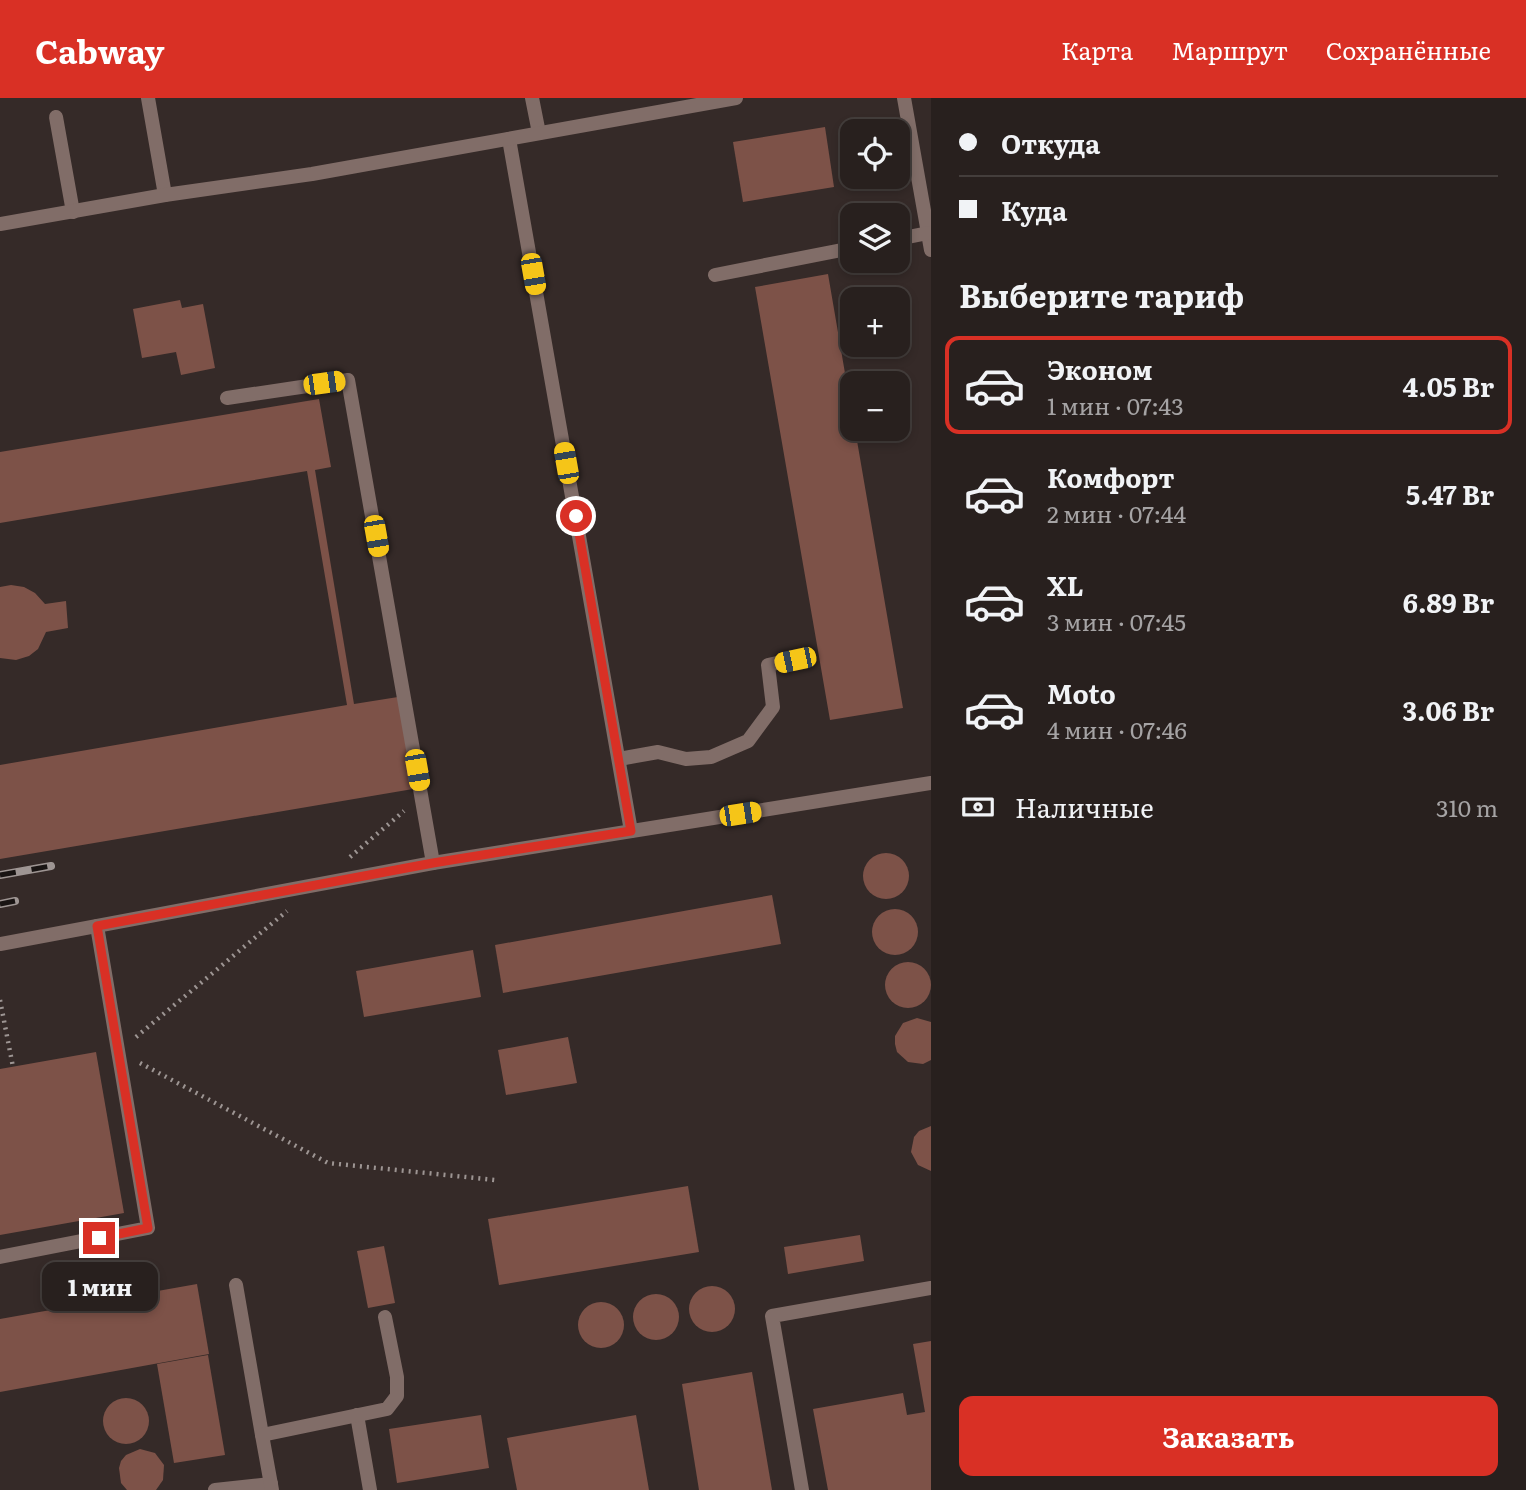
<!DOCTYPE html>
<html lang="ru">
<meta charset="utf-8">
<style>
body{margin:0;font-family:Literata,serif;background:#342d2b;color:#f1f3f6;height:100vh;display:flex;flex-direction:column;font-size:26px;white-space:nowrap}
*{box-sizing:border-box;margin:0}
p{font-size:23px;color:#a5a3a4}
.icon{flex:none;width:38px;height:38px;fill:none;stroke:currentColor;stroke-width:2;stroke-linecap:round;stroke-linejoin:round}
.map{position:relative;flex:1;overflow:hidden}
.side{display:flex;flex-direction:column;background:#28201e;width:595px}
.side>*{flex:none}
.hud{display:grid;align-content:center;height:154px;padding:0 28px;background:#28201e}
.tools{position:absolute;left:840px;top:21px;display:grid;gap:14px}
.tools a{display:grid;place-items:center;width:70px;height:70px;border-radius:14px;background:#28201e;box-shadow:0 4px 10px #0003,0 0 0 2px #443e3c;font-size:35px}
.end{position:absolute;width:32px;height:32px;margin:-16px;border:9px solid #d93025;background:#fff;box-shadow:0 0 0 4px #fff}
.from{border-radius:50%}
.bubble{position:absolute;height:49px;border-radius:14px;background:#28201e;box-shadow:0 4px 10px #0003,0 0 0 2px #443e3c;font-size:23px;font-weight:700;line-height:49px;text-align:center}
.car{position:absolute;width:21px;height:42px;margin:-21px -10px;border-radius:9px;box-shadow:0 0 5px 2px #0007;background:linear-gradient(#f5c518 24%,#345 0 40%,#f5c518 0 76%,#345 0 86%,#f5c518 0)}
.hud b{display:flex;align-items:center;gap:24px;height:66px;font-size:26px}
.hud b+b{border-top:2px solid #443e3c}
.hud i{width:18px;height:18px;background:#f1f3f6}
ul{padding:0;list-style:none}
li{display:flex;align-items:center;gap:21px;height:98px;margin:0 14px 10px;padding:0 14px;border:4px solid transparent;border-radius:14px}
li div{flex:1}
li b{display:block;font-size:26px}
li em{font-style:normal;font-weight:700}
li.on{border-color:#d93025}
li>.icon{width:63px;height:63px;stroke-width:1.5}
h2{padding:0 28px;font-size:32px;line-height:84px}
.pay{display:flex;align-items:center;gap:18px;height:77px;padding:0 28px;font-size:26px}
.pay p{margin-inline-start:auto}
.button{display:flex;gap:14px;margin-top:auto;padding:14px 28px}
.button a{flex:1;height:80px;border-radius:14px;background:#d93025;color:#fff;font-size:28px;font-weight:700;line-height:80px;text-align:center}
header{display:flex;align-items:center;gap:42px;box-sizing:border-box;height:98px;padding:0 35px;background:#d93025;color:#fff}
header strong{font-size:33px}
nav{display:flex;gap:38px;margin-inline-start:auto;font-size:24px}
main{display:flex;flex:1;min-height:0}
.map>svg:first-child{display:block}
.building{fill:#7d5248}
.lines{fill:none;stroke-linecap:round;stroke-linejoin:round}
.path{stroke:#9d9593;stroke-width:4.5;stroke-dasharray:2 5;stroke-linecap:butt}
.lane{stroke:#816d68;stroke-width:14}
.rail-casing{stroke:#9e9593;stroke-width:8}
.rail{stroke:#191413;stroke-width:5;stroke-dasharray:16;stroke-linecap:butt}
.route{stroke:#d93025;stroke-width:9}
</style>
<header>
<strong>Cabway</strong>
<nav><a>Карта</a><a>Маршрут</a><a>Сохранённые</a></nav>
</header>
<main>
<div class="map">
<svg width="931" height="1392" viewBox="0 0 931 1392">
<rect width="100%" height="100%" fill="#352a28"/>
<g class="building">
<polygon points="825,29 834,89 743,104 733,44"/>
<polygon points="828,176 852,316 852,331 855,331 903,610 830,622 755,189"/>
<polygon points="180,202 182,210 203,206 215,270 181,277 176,254 142,260 133,211"/>
<polygon points="319,301 331,369 315,372 354,606 398,599 413,691 0,761 0,667 347,607 307,373 0,425 0,354"/>
<polygon points="11,487 24,489 35,495 45,506 66,503 68,530 46,534 38,551 29,558 16,562 0,560 0,489"/>
<circle cx="886" cy="778" r="23"/>
<polygon points="772,797 781,846 503,895 495,847"/>
<circle cx="895" cy="834" r="23"/>
<polygon points="473,852 481,899 364,919 356,873"/>
<circle cx="908" cy="887" r="23"/>
<polygon points="917,920 931,924 931,962 923,966 908,964 897,954 895,946 895,938 903,925"/>
<polygon points="568,939 577,985 506,997 498,952"/>
<polygon points="96,954 124,1115 0,1137 0,971"/>
<polygon points="931,1028 931,1073 918,1067 911,1054 914,1039 919,1033"/>
<polygon points="688,1088 699,1154 499,1187 488,1121"/>
<polygon points="860,1137 864,1163 788,1176 784,1149"/>
<polygon points="384,1148 395,1205 368,1210 357,1153"/>
<polygon points="197,1186 209,1256 0,1294 0,1221"/>
<circle cx="712" cy="1211" r="23"/>
<circle cx="656" cy="1219" r="23"/>
<circle cx="601" cy="1227" r="23"/>
<polygon points="931,1243 931,1392 828,1392 813,1311 903,1295 907,1317 925,1314 913,1246"/>
<polygon points="208,1257 225,1357 174,1365 157,1266"/>
<polygon points="752,1274 772,1392 699,1392 682,1286"/>
<circle cx="126" cy="1323" r="23"/>
<polygon points="481,1317 489,1370 397,1385 389,1331"/>
<polygon points="636,1317 649,1392 517,1392 507,1340"/>
<polygon points="140,1351 155,1355 164,1367 163,1382 156,1392 127,1392 121,1385 119,1370 121,1363 126,1357"/>
</g>
<g class="lines">
<g class="path">
<polyline points="350,759 404,713"/>
<polyline points="0,902 13,969"/>
<polyline points="136,939 287,813"/>
<polyline points="140,965 328,1065 495,1082"/>
</g>
<g class="lane">
<polyline points="148,0 165,97"/>
<polyline points="532,0 539,35"/>
<polyline points="904,0 931,152"/>
<polyline points="56,19 73,114"/>
<polyline points="509,41 631,733"/>
<polyline points="0,126 165,97 312,76 736,0"/>
<polyline points="898,141 928,135"/>
<polyline points="715,177 852,150"/>
<polyline points="227,300 348,282 433,765"/>
<polyline points="619,661 658,654 686,661 711,659 748,643 773,609 768,567 795,561"/>
<polyline points="0,846 433,765 931,685"/>
<polyline points="0,1159 148,1130 97,828"/>
<polyline points="236,1187 262,1337"/>
<polyline points="357,1317 370,1392"/>
<polyline points="215,1392 271,1386"/>
<polyline points="272,1392 262,1337 387,1311 397,1298 397,1279 385,1219"/>
<polyline points="802,1392 772,1218 931,1190"/>
</g>
<g class="rail-casing">
<g id="rail">
<polyline points="0,777 51,768"/>
<polyline points="0,806 15,803"/>
</g>
</g>
<use href="#rail" class="rail"/>
</g>
<g class="lines">
<polyline class="route" points="99,1140 148,1130 97,828 433,765 631,733 576,418"/>
</g>
</svg>
<div class="tools">
<a><svg class="icon" aria-label="locate" viewBox="0 0 24 24"><circle cx="12" cy="12" r="6"/><path d="M12 2v4M12 18v4M2 12h4M18 12h4"/></svg></a>
<a><svg class="icon" aria-label="layers" viewBox="0 0 24 24"><path d="M12 4l9 5-9 5-9-5zM3 14l9 5 9-5"/></svg></a>
<a>+</a>
<a>−</a>
</div>
<i class="end from" style="left:576px;top:418px"></i>
<i class="end" style="left:99px;top:1140px"></i>
<div class="bubble" style="left:42px;top:1164px;width:116px">1 мин</div>
<i class="car" style="left:533px;top:176px;rotate:170deg"></i>
<i class="car" style="left:324px;top:285px;rotate:82deg"></i>
<i class="car" style="left:566px;top:365px;rotate:350deg"></i>
<i class="car" style="left:376px;top:438px;rotate:170deg"></i>
<i class="car" style="left:795px;top:562px;rotate:258deg"></i>
<i class="car" style="left:417px;top:672px;rotate:170deg"></i>
<i class="car" style="left:740px;top:716px;rotate:81deg"></i>
</div>
<section class="side">
<div class="hud">
<b><i class="from"></i>Откуда</b>
<b><i></i>Куда</b>
</div>
<h2>Выберите тариф</h2>
<ul>
<li class="on"><svg class="icon" aria-label="car" viewBox="0 0 24 24"><path d="M5 17H2v-5l4-1 3-4h7l3 4 3 1v5h-3M9 17h6M6 11h13"/><circle cx="7" cy="17" r="2"/><circle cx="17" cy="17" r="2"/></svg><div><b>Эконом</b><p>1 мин · 07:43</p></div><em>4.05 Br</em></li>
<li><svg class="icon" aria-label="car" viewBox="0 0 24 24"><path d="M5 17H2v-5l4-1 3-4h7l3 4 3 1v5h-3M9 17h6M6 11h13"/><circle cx="7" cy="17" r="2"/><circle cx="17" cy="17" r="2"/></svg><div><b>Комфорт</b><p>2 мин · 07:44</p></div><em>5.47 Br</em></li>
<li><svg class="icon" aria-label="car" viewBox="0 0 24 24"><path d="M5 17H2v-5l4-1 3-4h7l3 4 3 1v5h-3M9 17h6M6 11h13"/><circle cx="7" cy="17" r="2"/><circle cx="17" cy="17" r="2"/></svg><div><b>XL</b><p>3 мин · 07:45</p></div><em>6.89 Br</em></li>
<li><svg class="icon" aria-label="car" viewBox="0 0 24 24"><path d="M5 17H2v-5l4-1 3-4h7l3 4 3 1v5h-3M9 17h6M6 11h13"/><circle cx="7" cy="17" r="2"/><circle cx="17" cy="17" r="2"/></svg><div><b>Moto</b><p>4 мин · 07:46</p></div><em>3.06 Br</em></li>
</ul>
<div class="pay"><svg class="icon" aria-label="cash" viewBox="0 0 24 24"><path d="M3 7h18v10H3z"/><circle cx="12" cy="12" r="2"/></svg>Наличные<p>310 m</p></div>
<div class="button"><a>Заказать</a></div>
</section>
</main>
